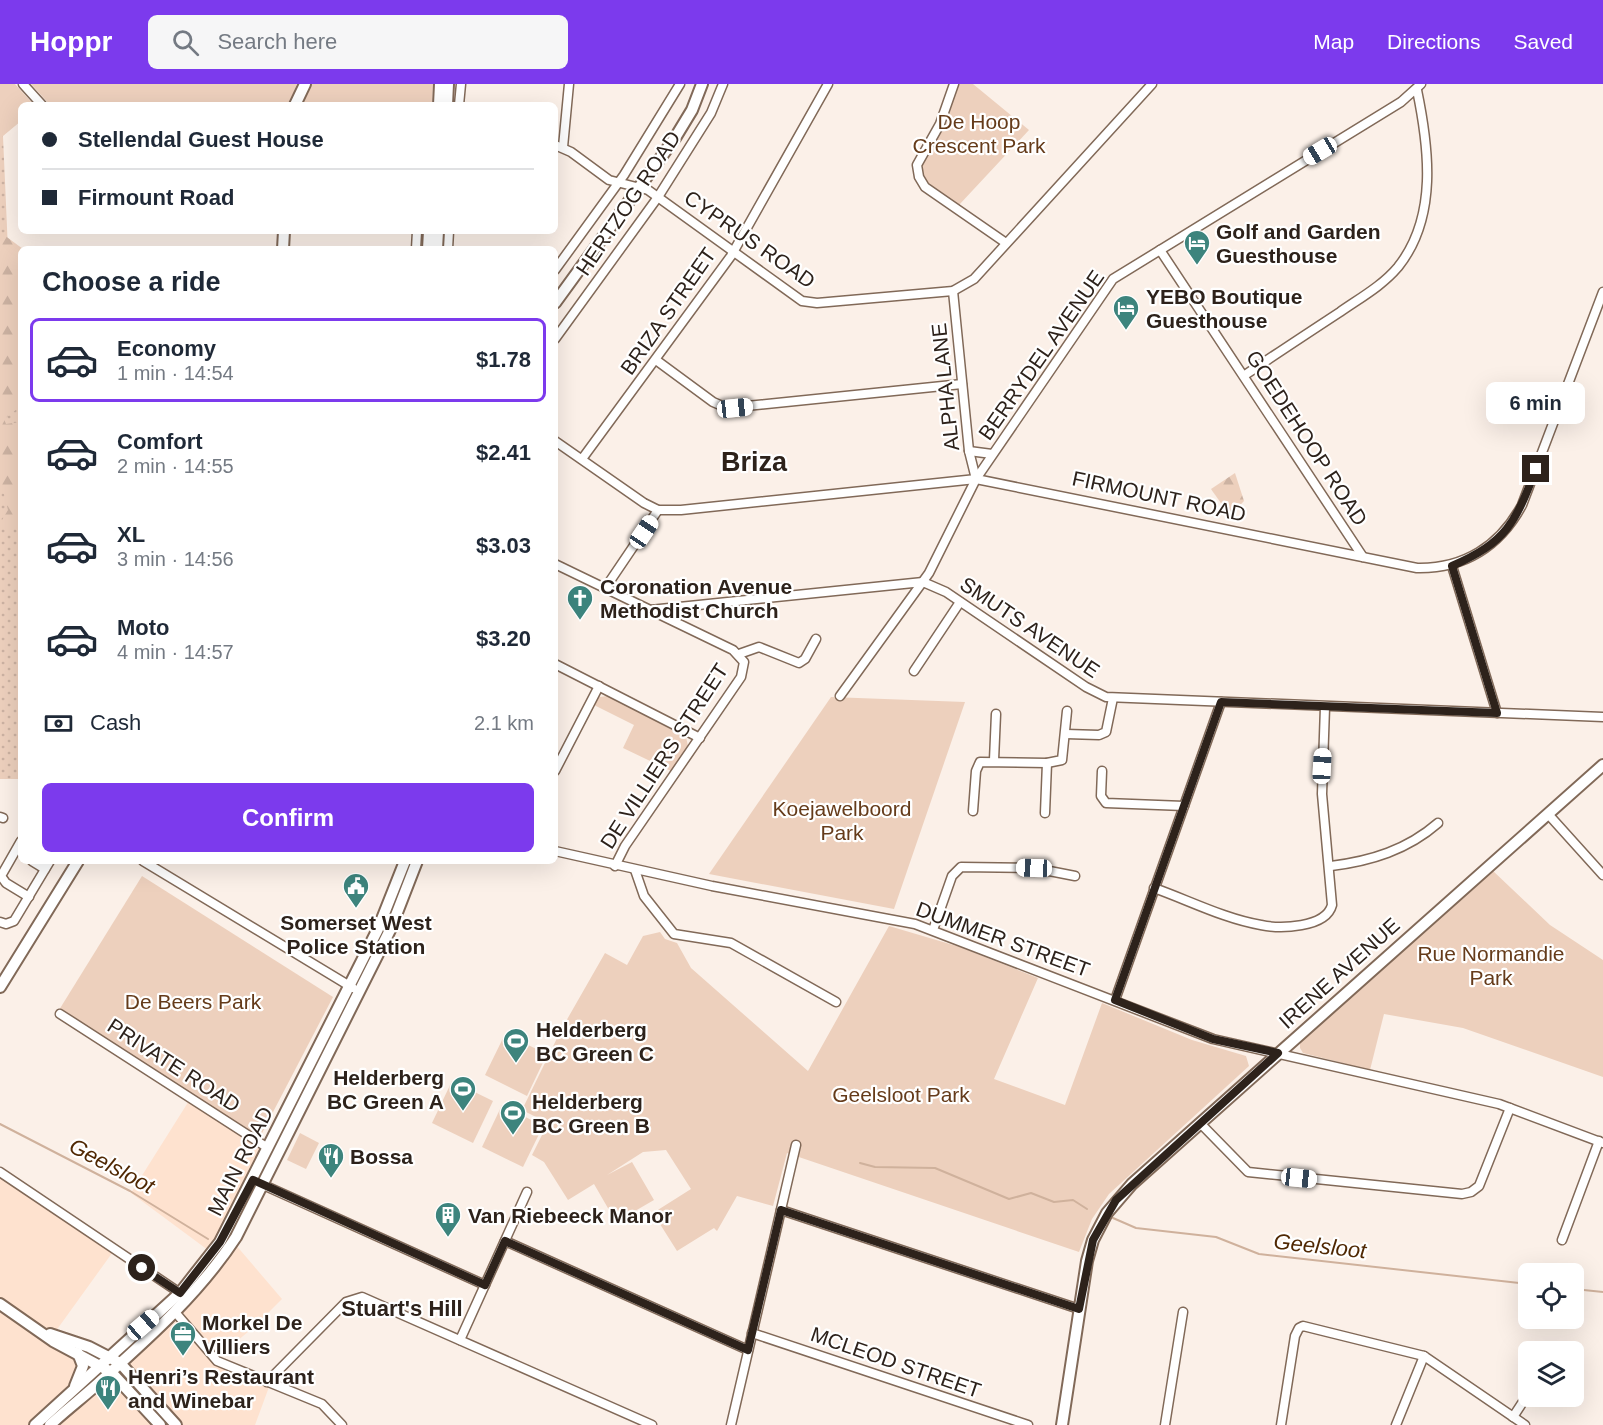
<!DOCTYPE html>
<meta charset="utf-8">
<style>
body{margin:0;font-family:Arial,sans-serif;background:#f6f6f7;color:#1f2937;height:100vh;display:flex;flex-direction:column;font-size:22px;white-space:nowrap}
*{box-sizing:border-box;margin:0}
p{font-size:20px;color:#747a83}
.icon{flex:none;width:33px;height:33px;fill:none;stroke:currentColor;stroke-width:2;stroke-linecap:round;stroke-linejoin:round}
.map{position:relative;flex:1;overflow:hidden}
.side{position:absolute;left:18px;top:162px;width:540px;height:618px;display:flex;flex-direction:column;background:#fff;border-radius:9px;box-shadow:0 6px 24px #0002}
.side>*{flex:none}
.guide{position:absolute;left:18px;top:18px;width:540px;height:132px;border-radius:9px;box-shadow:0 6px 24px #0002;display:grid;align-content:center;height:132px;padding:0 24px;background:#fff}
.controls{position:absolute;left:1518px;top:1179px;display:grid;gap:12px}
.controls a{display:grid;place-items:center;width:66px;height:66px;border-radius:9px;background:#fff;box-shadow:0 6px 24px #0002;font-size:30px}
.end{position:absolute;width:27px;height:27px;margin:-14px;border:8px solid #2d221b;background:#fff;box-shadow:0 0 0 3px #fff}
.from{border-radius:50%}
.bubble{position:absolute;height:42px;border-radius:9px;background:#fff;box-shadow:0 6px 24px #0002;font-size:20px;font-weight:700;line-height:42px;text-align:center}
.car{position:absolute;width:18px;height:36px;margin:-18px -9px;border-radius:8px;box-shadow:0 0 4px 2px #0007;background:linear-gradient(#fff 24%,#345 0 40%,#fff 0 76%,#345 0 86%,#fff 0)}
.guide b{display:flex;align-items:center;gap:21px;height:57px;font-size:22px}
.guide b+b{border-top:2px solid #e0e1e3}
.guide i{width:15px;height:15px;background:#1f2937}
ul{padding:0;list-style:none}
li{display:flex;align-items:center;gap:18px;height:84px;margin:0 12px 9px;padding:0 12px;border:3px solid transparent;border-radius:9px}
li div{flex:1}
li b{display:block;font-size:22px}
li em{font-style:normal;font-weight:700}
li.active{border-color:#7c3aed}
li>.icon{width:54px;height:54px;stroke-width:1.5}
h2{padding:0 24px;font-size:27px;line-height:72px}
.pay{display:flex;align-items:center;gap:15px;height:66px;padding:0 24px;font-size:22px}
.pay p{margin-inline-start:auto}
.button{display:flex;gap:12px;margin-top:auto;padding:12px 24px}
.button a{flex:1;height:69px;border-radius:9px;background:#7c3aed;color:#fff;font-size:24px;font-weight:700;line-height:69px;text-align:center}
header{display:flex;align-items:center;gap:36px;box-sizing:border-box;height:84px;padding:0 30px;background:#7c3aed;color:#fff}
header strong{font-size:28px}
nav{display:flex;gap:33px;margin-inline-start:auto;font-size:21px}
.search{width:420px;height:54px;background:#f6f6f7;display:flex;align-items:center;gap:15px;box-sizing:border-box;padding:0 21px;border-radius:9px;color:#747a83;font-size:22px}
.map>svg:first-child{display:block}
.built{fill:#fee2cf}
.grass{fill:url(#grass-dots)}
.forest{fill:url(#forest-firs)}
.green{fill:#edd0bd}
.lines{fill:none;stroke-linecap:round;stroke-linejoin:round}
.stream{stroke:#cfb19c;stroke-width:2}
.minor-casing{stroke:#816958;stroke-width:11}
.tertiary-casing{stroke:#816958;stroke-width:14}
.secondary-casing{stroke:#816958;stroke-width:14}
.minor{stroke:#fff;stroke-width:8}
.tertiary{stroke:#fff;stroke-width:10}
.secondary{stroke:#fff;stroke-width:10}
.route{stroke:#2d221b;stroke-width:8}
.labels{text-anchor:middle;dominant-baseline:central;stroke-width:4.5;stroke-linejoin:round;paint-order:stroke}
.park-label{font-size:21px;fill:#653b1a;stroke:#fff}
.street-label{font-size:21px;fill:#2d221b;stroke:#fff}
.poi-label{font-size:21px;font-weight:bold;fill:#2d221b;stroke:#fff;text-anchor:start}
.water-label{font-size:22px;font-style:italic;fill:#502803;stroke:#fff}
.neighbourhood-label{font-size:22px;font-weight:bold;fill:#2d221b;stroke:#fff}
.district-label{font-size:27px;font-weight:bold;fill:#2d221b;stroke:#fff}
</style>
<header>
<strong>Hoppr</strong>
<div class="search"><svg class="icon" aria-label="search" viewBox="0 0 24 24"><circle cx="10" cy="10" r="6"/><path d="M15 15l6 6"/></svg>Search here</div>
<nav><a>Map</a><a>Directions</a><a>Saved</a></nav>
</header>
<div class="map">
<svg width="1603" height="1341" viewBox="0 0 1603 1341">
<defs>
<pattern id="grass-dots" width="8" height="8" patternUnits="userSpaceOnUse" patternTransform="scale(1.5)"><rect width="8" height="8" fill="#edd0bd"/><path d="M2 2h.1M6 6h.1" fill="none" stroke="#ccb2a2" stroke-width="1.8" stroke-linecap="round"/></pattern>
<pattern id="forest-firs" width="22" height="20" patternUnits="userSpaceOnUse" patternTransform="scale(1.5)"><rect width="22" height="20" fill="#edd0bd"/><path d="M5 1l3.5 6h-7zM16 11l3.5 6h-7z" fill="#ccb2a2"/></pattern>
</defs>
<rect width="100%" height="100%" fill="#fbf0e8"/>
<polygon class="built" points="192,1012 273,1067 229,1153 282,1215 255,1242 212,1278 269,1303 255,1341 0,1341 0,1087 115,1165 53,1251 111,1276 192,1204 216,1172 131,1109"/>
<polygon class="grass" points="0,52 3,52 9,189 21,189 21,695 0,695"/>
<g class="forest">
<path d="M0 148 23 165H21C21 179 17 216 21 225V322L4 335 6 340 21 338V447L2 441V436L8 426 4 410 0 408Z"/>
<polygon points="1235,389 1244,417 1230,432 1211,405"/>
</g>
<g class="green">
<polygon points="0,0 15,0 34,21 21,21 21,37 3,52 0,52"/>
<polygon points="31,0 297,0 289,21 50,21"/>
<polygon points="311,0 433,0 432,21 301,21"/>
<path d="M958 0H973L1029 46 959 121C944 111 923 102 921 82L947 38Z"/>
<polygon points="608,612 686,653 688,662 671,687 623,664 634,641 594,621 599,613"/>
<polygon points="831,613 965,618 894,825 709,790"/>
<polygon points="1492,786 1550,841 1603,876 1603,993 1463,944 1384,930 1370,986 1303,969 1300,964 1300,957"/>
<polygon points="142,792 333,913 260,1053 59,926"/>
<polygon points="889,842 960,863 1038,894 994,995 1065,1021 1102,919 1192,956 1246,972 1249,982 1109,1110 1092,1135 1079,1168 787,1069 773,1122 737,1112 717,1147 714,1144 677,1167 653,1129 691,1105 666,1066 643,1068 607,1091 632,1078 654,1116 616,1138 594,1100 568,1116 544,1078 532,1071 548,1039 522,1026 561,946 605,869 627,881 643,852 660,848 665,855 677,859 691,884 808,987"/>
<polygon points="505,950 547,970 527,1012 485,991"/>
<polygon points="452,997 493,1017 473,1059 432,1039"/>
<polygon points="502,1021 543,1042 523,1083 482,1063"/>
<polygon points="300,1049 319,1059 306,1085 287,1076"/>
</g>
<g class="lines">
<g class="stream">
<polyline points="0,1040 130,1107 208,1155"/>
<polyline points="860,1079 875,1083 935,1084 1009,1115 1031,1109 1054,1118 1073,1116 1087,1125"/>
<polyline points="1113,1134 1136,1144 1216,1153 1259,1170 1528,1200"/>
<polyline points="1574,1205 1603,1208"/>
</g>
<g class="minor-casing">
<g id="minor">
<polyline points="23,0 42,21"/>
<polyline points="954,0 940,40 917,81 919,93 925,103 1006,159"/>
<polyline points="459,21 461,0"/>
<polyline points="555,61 571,68 609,96 648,106 802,217 817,219 953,207 974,195 1152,0"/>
<polyline points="563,63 569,0"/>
<polyline points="416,165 417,147"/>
<polyline points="448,165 449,147"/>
<polyline points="1160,166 1363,473"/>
<polyline points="555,186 624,91 680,0"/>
<polyline points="953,207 969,367 976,395"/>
<polyline points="555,255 658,113 711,29 723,0"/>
<polyline points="656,276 713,318 727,324 962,300"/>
<path d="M1245 291C1276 270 1308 249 1340 228 1360 214 1382 202 1398 183 1438 133 1429 64 1417 6"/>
<path d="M555 357 644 419 658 426H681L976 395 1417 484C1464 485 1500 462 1522 421L1603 208"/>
<polyline points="969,367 992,370"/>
<polyline points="582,375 731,172 828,0"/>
<polyline points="555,480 733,566 744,578 741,593 625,762 615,782"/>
<polyline points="1452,482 1497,629"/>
<polyline points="606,503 658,426"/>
<polyline points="650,526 923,498 946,508 1086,603 1106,613 1603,633"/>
<polyline points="739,570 759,563 799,579 805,575 816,555"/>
<polyline points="555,580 700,654"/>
<polyline points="914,587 960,518"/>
<polyline points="840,612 929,489 976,395 1113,195 1401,18 1421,0"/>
<polyline points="1066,650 1099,651 1106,648 1113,614"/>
<polyline points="994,676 996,630"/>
<polyline points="555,687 599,602"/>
<polyline points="1102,687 1101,712 1106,719 1184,722"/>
<polyline points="973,727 976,687 980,678 1047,679 1062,676 1067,627"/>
<polyline points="1045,729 1047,679"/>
<polyline points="1548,730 1603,791"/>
<polyline points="0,733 3,734"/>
<polyline points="21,757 1,792 6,799 29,813"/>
<polyline points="555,767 712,802 915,840 1213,955 1499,1020 1603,1059"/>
<polyline points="32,777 45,785"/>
<polyline points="143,777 353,904"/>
<path d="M1331 782C1371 777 1407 766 1438 739"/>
<polyline points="635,786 644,812 674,850 731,859 836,918"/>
<path d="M1154 804C1188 816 1225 835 1261 841 1280 845 1326 844 1332 821L1322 710 1325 623"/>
<polyline points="0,838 6,840 14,837 50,777"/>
<polyline points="933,846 952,792 961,783 1034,784 1075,792"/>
<polyline points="1115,916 1221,618"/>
<polyline points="60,930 268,1064"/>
<polyline points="1200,1039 1248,1088 1462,1110 1471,1108 1479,1102 1510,1024"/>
<polyline points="0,1088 180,1209"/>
<polyline points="259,1099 485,1201"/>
<polyline points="781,1126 1079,1225"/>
<polyline points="1562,1156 1599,1057"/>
<polyline points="505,1157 748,1266"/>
<polyline points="175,1228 217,1277 322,1320 342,1341"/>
<polyline points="752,1249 1028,1341"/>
<polyline points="460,1256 527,1108"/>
<polyline points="267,1298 346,1218 362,1213 652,1341"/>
<polyline points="1513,1333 1528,1310"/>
<polyline points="731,1341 796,1061"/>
<polyline points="1165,1341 1183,1228"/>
<polyline points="1281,1341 1295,1252 1299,1244 1303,1242 1424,1272 1525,1341"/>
<polyline points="1396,1341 1424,1272"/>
</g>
</g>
<g class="tertiary-casing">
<g id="tertiary">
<polyline points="295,21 305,0"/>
<polyline points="283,165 284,147"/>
<polyline points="555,219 675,54 692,26 702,0"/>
<polyline points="0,903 78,777"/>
<polyline points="0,1220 53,1257 111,1288 160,1341"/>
<polyline points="50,1250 89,1263 120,1279 176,1341"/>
<polyline points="1062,1341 1087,1177 1093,1156 1107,1129 1132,1100 1603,681"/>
</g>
</g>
<g class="secondary-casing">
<g id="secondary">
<polyline points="439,21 440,0"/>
<polyline points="447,21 448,0"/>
<polyline points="428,165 429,147"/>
<polyline points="437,165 438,147"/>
<polyline points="75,1302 83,1282 78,1269"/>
<polyline points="35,1341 180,1209 220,1158 378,845 405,777"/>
<path d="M50 1341C67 1325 86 1311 103 1295 152 1251 200 1208 236 1153L391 844 417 777"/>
</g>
</g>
<use href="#minor" class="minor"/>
<use href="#tertiary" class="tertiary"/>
<use href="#secondary" class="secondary"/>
</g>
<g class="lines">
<path class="route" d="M142 1184 180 1209 220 1158 253 1096 485 1201 505 1157 748 1266 781 1126 1079 1225 1093 1156 1116 1116 1278 969 1213 955 1115 916 1221 618 1497 629 1452 482C1507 458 1515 439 1536 385"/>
</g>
<defs>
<g id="hotel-pin" transform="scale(1.35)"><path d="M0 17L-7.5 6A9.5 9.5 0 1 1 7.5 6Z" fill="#3d847d" stroke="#fff"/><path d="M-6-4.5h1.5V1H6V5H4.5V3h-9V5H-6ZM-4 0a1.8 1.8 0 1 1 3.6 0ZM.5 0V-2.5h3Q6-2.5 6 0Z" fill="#fff"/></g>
<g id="church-pin" transform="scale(1.35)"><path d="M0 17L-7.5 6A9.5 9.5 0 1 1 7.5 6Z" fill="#3d847d" stroke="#fff"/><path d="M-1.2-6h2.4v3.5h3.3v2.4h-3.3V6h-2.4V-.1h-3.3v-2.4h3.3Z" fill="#fff"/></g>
<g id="civic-pin" transform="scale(1.35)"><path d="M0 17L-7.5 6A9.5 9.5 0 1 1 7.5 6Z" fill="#3d847d" stroke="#fff"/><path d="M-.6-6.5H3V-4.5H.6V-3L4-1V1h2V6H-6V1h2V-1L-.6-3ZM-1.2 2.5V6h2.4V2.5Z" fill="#fff"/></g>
<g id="stadium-pin" transform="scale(1.35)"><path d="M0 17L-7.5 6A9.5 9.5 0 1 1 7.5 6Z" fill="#3d847d" stroke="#fff"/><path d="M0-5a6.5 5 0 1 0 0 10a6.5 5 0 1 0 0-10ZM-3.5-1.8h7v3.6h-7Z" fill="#fff"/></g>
<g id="restaurant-pin" transform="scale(1.35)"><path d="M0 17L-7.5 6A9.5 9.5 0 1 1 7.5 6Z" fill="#3d847d" stroke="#fff"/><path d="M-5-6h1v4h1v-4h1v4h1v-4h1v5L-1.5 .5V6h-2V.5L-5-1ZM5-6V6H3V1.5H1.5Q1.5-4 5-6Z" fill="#fff"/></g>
<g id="building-pin" transform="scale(1.35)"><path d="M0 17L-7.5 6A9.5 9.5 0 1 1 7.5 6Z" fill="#3d847d" stroke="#fff"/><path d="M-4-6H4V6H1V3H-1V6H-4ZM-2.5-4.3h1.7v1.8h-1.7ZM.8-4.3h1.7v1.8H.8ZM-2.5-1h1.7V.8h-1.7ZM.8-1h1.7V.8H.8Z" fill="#fff"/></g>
<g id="office-pin" transform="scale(1.35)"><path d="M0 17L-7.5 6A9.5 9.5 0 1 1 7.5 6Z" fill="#3d847d" stroke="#fff"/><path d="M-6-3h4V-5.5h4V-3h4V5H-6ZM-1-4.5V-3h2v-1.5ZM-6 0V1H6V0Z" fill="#fff"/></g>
</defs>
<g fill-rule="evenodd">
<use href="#hotel-pin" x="1197" y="159"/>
<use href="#hotel-pin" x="1126" y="224"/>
<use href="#church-pin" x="580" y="514"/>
<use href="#civic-pin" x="356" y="802"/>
<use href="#stadium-pin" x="516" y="957"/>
<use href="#stadium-pin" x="463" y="1005"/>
<use href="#stadium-pin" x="513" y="1029"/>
<use href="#restaurant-pin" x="331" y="1072"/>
<use href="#building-pin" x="448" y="1131"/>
<use href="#office-pin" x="183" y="1250"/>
<use href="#restaurant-pin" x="108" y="1304"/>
</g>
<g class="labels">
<g class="park-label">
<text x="979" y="37">De Hoop<tspan x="979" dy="24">Crescent Park</tspan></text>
<text x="842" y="724">Koejawelboord<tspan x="842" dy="24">Park</tspan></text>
<text x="1491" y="869">Rue Normandie<tspan x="1491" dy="24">Park</tspan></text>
<text x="193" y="917">De Beers Park</text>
<text x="901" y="1010">Geelsloot Park</text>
</g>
<g class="street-label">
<text transform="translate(628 119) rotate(-56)">HERTZOG ROAD</text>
<text transform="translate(750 155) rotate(35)">CYPRUS ROAD</text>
<text transform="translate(668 227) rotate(-55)">BRIZA STREET</text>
<text transform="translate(1041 271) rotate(-55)">BERRYDEL AVENUE</text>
<text transform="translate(945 303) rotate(-96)">ALPHA LANE</text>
<text transform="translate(1307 354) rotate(57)">GOEDEHOOP ROAD</text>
<text transform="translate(1159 412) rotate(12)">FIRMOUNT ROAD</text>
<text transform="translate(1030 543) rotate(34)">SMUTS AVENUE</text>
<text transform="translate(664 672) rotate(-57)">DE VILLIERS STREET</text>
<text transform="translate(1003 855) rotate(20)">DUMMER STREET</text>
<text transform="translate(1339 889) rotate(-42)">IRENE AVENUE</text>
<text transform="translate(174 981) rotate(33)">PRIVATE ROAD</text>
<text transform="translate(240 1077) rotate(-63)">MAIN ROAD</text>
<text transform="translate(896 1278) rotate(19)">MCLEOD STREET</text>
</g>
<g class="poi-label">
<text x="1216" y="147">Golf and Garden<tspan x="1216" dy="24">Guesthouse</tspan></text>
<text x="1146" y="212">YEBO Boutique<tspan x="1146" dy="24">Guesthouse</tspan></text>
<text x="600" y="502">Coronation Avenue<tspan x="600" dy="24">Methodist Church</tspan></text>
<text x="356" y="838" text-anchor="middle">Somerset West<tspan x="356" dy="24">Police Station</tspan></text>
<text x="536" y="945">Helderberg<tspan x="536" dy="24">BC Green C</tspan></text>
<text x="444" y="993" text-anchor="end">Helderberg<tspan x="444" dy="24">BC Green A</tspan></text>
<text x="532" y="1017">Helderberg<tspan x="532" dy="24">BC Green B</tspan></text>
<text x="350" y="1072">Bossa</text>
<text x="468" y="1131">Van Riebeeck Manor</text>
<text x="202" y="1238">Morkel De<tspan x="202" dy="24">Villiers</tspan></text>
<text x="128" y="1292">Henri’s Restaurant<tspan x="128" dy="24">and Winebar</tspan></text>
</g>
<g class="water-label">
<text transform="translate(112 1082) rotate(28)">Geelsloot</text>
<text transform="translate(1320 1162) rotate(6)">Geelsloot</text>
</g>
<g class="neighbourhood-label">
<text x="402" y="1224">Stuart's Hill</text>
</g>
<g class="district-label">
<text x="754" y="378">Briza</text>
</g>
</g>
</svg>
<div class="controls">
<a><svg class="icon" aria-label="locate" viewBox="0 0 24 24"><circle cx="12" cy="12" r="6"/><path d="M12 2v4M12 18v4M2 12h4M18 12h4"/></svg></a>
<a><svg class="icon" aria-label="layers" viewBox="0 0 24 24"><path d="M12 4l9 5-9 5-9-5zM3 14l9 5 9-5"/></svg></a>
</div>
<i class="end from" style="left:142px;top:1184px"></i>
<i class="end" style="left:1536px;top:385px"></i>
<div class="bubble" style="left:1486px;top:298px;width:99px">6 min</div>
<i class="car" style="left:1320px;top:67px;rotate:239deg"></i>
<i class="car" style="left:735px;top:324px;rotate:84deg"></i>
<i class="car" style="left:644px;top:448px;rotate:34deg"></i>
<i class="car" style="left:1322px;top:682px;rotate:3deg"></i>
<i class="car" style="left:1034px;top:784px;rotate:272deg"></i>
<i class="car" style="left:1299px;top:1094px;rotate:96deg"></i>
<i class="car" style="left:143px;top:1241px;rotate:49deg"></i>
<div class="guide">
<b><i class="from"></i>Stellendal Guest House</b>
<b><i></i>Firmount Road</b>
</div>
<section class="side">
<h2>Choose a ride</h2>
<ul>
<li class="active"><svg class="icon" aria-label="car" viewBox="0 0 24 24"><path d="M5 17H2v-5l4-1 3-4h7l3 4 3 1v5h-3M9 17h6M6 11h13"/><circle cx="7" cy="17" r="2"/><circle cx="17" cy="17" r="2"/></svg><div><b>Economy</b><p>1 min · 14:54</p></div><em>$1.78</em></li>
<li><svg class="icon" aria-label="car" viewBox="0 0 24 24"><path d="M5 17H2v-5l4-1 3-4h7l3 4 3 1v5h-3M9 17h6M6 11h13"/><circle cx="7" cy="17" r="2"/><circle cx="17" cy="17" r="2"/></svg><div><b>Comfort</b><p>2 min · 14:55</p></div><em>$2.41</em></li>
<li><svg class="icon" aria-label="car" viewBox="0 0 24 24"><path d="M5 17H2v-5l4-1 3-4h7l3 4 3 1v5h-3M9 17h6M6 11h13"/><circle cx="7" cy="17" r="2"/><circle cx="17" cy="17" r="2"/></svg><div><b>XL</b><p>3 min · 14:56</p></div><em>$3.03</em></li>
<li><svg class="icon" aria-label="car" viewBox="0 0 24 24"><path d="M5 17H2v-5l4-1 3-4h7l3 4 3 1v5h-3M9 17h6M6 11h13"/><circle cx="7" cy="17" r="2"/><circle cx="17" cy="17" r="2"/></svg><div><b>Moto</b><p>4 min · 14:57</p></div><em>$3.20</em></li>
</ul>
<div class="pay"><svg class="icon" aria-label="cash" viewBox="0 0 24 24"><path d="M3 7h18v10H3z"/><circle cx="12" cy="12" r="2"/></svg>Cash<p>2.1 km</p></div>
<div class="button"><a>Confirm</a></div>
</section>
</div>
